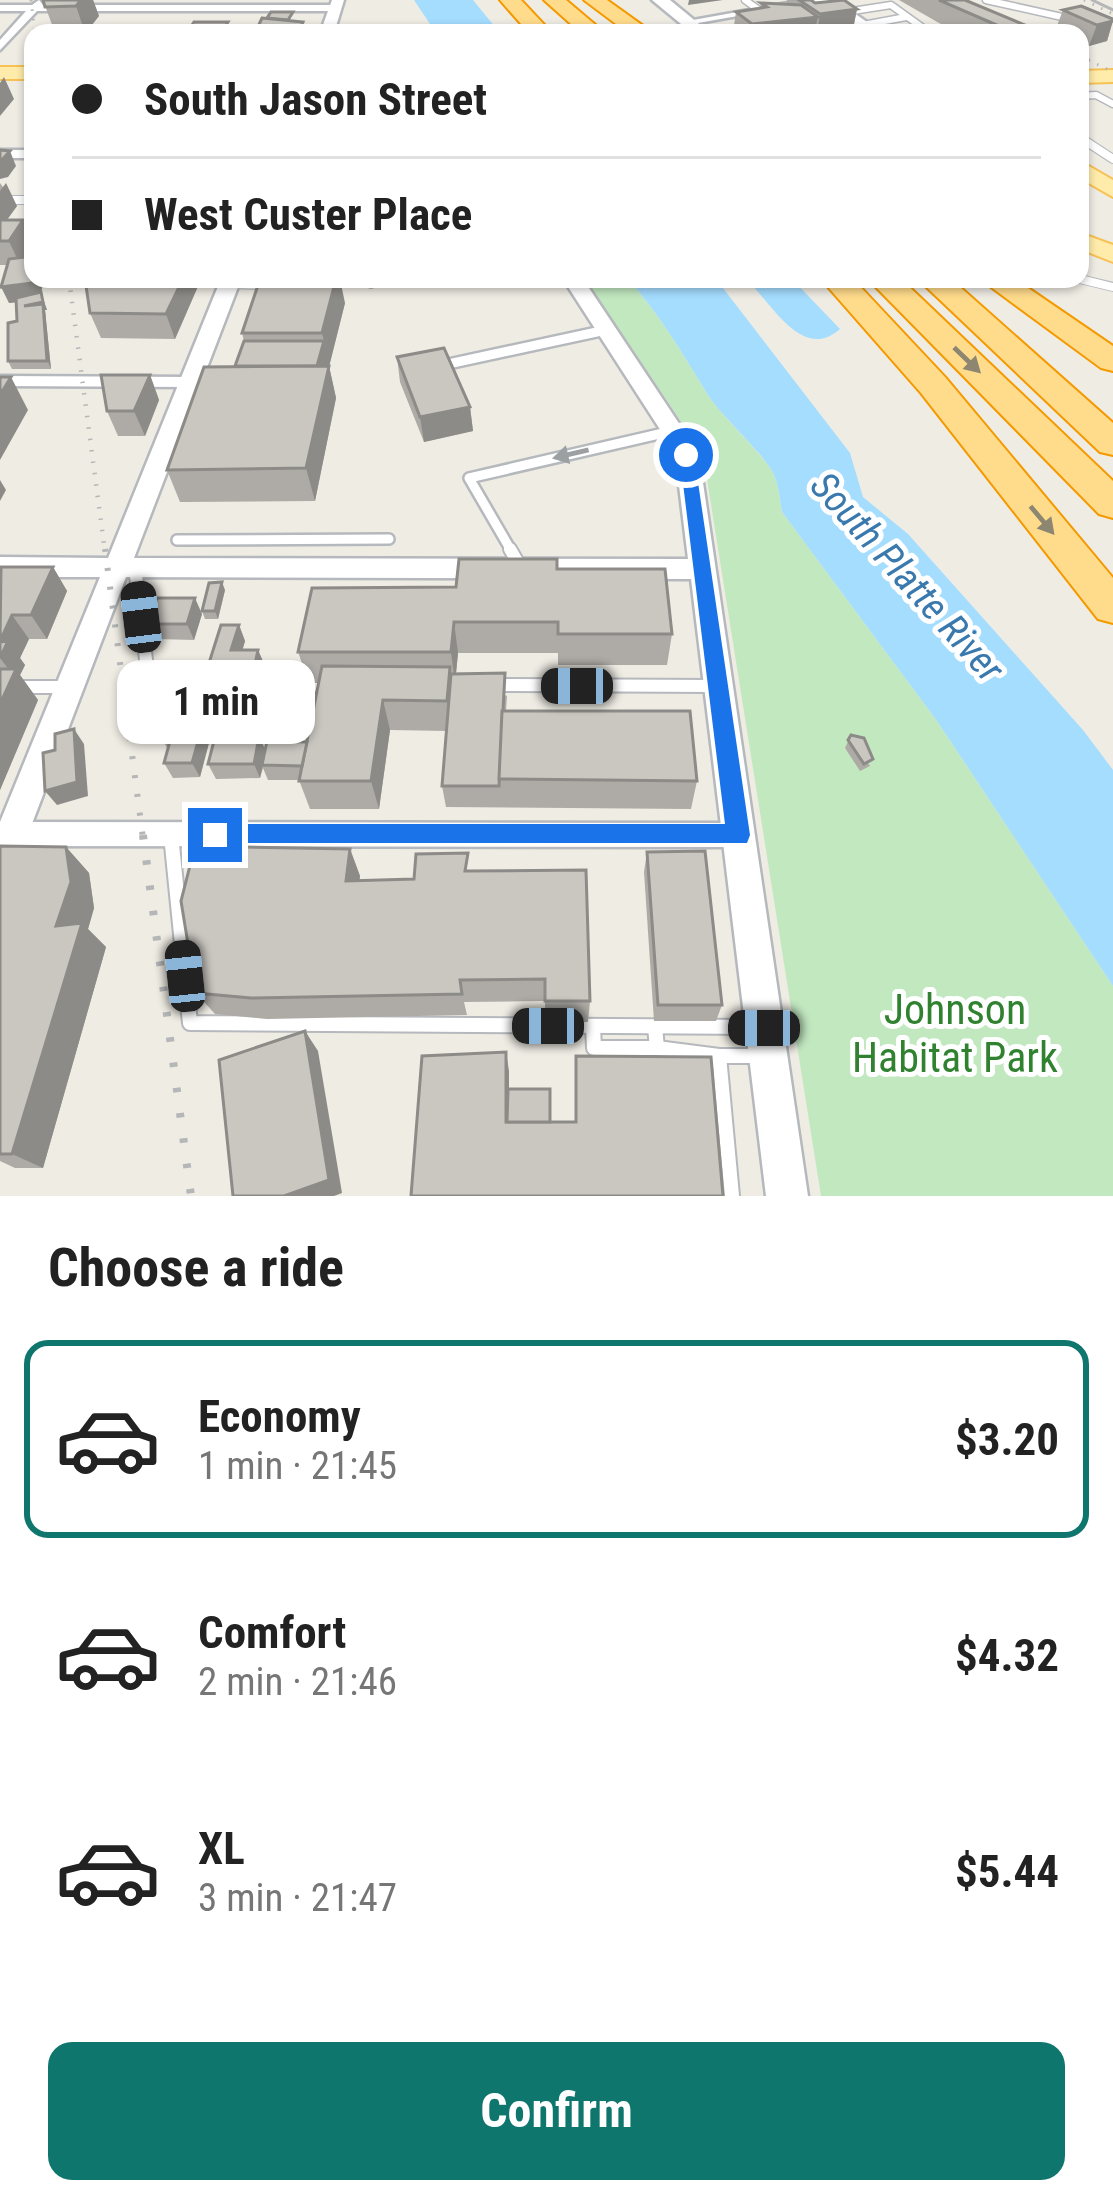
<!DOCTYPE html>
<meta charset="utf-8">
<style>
body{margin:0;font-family:"Roboto Condensed",sans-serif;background:#f6f6f6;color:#222;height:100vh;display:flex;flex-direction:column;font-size:45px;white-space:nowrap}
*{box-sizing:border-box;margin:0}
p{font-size:39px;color:#767676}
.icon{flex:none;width:66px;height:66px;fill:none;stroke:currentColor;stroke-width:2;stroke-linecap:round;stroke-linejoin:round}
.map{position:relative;height:1196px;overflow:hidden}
.drawer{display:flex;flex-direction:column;background:#fff;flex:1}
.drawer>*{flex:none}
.hud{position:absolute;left:24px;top:24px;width:1065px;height:264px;border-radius:24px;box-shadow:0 3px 9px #0004;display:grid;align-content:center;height:264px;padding:0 48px;background:#fff}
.end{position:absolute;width:54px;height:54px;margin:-27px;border:15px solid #1a73e8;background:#fff;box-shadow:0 0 0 6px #fff}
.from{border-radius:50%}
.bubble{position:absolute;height:84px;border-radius:24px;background:#fff;box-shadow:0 3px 9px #0004;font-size:39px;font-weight:700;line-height:84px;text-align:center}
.car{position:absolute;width:36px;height:72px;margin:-36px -18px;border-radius:15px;box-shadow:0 0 9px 3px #0007;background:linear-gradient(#222 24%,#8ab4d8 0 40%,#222 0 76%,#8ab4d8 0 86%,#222 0)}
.hud b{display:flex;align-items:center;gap:42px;height:114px;font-size:45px}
.hud b+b{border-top:3px solid #e0e0e0}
.hud i{width:30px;height:30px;background:#222}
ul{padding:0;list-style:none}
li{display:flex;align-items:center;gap:36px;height:198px;margin:0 24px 18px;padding:0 24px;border:6px solid transparent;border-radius:24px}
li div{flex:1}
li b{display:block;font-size:45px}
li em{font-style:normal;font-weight:700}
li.on{border-color:#0f766e}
li>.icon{width:108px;height:108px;stroke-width:1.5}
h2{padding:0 48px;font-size:54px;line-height:144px}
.primary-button{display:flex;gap:24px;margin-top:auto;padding:24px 48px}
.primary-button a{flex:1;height:138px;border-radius:24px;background:#0f766e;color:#fff;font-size:48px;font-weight:700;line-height:138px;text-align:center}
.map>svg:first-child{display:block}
.green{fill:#c2e8c0}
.water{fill:#a5ddff}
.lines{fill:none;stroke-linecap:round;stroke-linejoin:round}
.service-far4-casing{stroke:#b5b8bc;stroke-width:9}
.service-far3-casing{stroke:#b5b8bc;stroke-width:10}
.service-far2-casing{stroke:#b5b8bc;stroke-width:14}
.service-far1-casing{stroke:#b5b8bc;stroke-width:16}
.service-casing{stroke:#b5b8bc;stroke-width:18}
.minor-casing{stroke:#b5b8bc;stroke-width:5}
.tertiary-casing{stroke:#b5b8bc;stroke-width:5}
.secondary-casing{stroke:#b6babf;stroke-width:5}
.primary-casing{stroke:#f8c155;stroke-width:4}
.motorway-casing{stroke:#f49a00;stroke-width:4}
.service-far4{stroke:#fff;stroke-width:6}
.service-far3{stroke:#fff;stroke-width:8}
.service-far2{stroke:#fff;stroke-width:9}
.service-far1{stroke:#fff;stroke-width:12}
.service{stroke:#fff;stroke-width:14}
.minor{fill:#fff;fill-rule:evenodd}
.tertiary{fill:#fff;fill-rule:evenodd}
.secondary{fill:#fff;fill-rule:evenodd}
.primary{fill:#ffecaa;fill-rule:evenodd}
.motorway{fill:#ffdb8c;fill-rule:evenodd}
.tram{stroke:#b5b6b7;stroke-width:3}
.rail-far3{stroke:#b5b6b7;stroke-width:3;stroke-dasharray:1.5 8;stroke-linecap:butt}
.rail-far2{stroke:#b5b6b7;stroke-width:4.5;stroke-dasharray:1.5 10;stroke-linecap:butt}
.rail-far1{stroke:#b5b6b7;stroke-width:6;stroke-dasharray:3 16;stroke-linecap:butt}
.rail{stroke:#b5b6b7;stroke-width:8;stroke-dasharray:4.5 21;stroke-linecap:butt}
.wall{fill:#aeaba6}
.shaded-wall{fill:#8d8b87}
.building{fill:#cac7c1;stroke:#8d8b87;stroke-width:3}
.oneway{fill:#8d8671}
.oneway2{fill:#9da0a3}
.route{fill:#1a73e8}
.labels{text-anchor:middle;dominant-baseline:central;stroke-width:10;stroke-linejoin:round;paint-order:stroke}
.water-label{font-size:39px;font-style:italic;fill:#3a79ad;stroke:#fff}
.near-park-label{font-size:42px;fill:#308230;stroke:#fff}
</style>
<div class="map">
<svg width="1113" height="1196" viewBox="0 0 1113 1196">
<rect width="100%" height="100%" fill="#efece4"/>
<path class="green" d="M585 279H628C660 315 683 354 708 395 722 417 767 458 774 475 779 486 780 501 782 512L937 721 1113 986V1196H821L703 454Z"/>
<g class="water">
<polygon points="414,0 473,0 500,33 436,33"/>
<path d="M628 279H716L850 453 863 497 908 534 1083 730 1113 770V986L937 721 782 512C780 501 779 486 774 475 767 457 722 417 708 395 683 354 660 315 628 279Z"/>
<path d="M746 279H792L840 329C802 363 771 302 746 279Z"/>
</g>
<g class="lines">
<g class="service-far4-casing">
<g id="service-far4">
<polyline points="745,0 759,10"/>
<polyline points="986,0 1071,19"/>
<polyline points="846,12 891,5 930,33"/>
<polyline points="863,25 906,17"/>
<polyline points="1080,96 1096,95 1113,104"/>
<polyline points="1080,137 1092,145"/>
</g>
</g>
<g class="service-far3-casing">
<g id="service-far3">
<polyline points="1087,142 1113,159"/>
<polyline points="0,200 27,200"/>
<polyline points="1080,279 1113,287"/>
<polyline points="230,284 264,285"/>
<polyline points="371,284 372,279"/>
</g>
</g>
<g class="service-far2-casing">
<g id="service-far2">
<polyline points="439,366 606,330"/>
<polyline points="177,540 389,539"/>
<polyline points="512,552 469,478 672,431"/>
</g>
</g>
<g class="service-far1-casing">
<g id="service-far1">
<polyline points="510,549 521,568"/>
<polyline points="135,567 149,685 332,685"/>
<polyline points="494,685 716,686"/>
<polyline points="0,687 67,687"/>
</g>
</g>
<g class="service-casing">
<g id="service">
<polyline points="171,835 190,1023 755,1027"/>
<polyline points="593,1026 594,1048 657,1048"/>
<polyline points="655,1027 657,1048 719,1056"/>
<polyline points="732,1196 719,1056 759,1056"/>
</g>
</g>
<g class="minor-casing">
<g id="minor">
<polygon points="39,0 43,5 335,5 340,8 335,11 37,11 0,50 0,40 26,11 0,11 0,5 32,5"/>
<polygon points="804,0 828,0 687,25 682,22"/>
<rect x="0" y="150" width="33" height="8"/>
<polygon points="0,376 193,377 202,382 193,387 0,386"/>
<polygon points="0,822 739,823 748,827 752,835 748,843 739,847 0,846"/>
</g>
</g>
<g class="tertiary-casing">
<g id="tertiary">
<polygon points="332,0 344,0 334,33 320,33"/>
<polygon points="221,279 241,279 134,558 688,559 677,469 661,431 563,279 583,279 684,431 701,469 808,1196 766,1196 691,579 126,577 17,863 12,874 0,879 0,822 100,577 0,577 0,557 108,558"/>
</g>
</g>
<g class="secondary-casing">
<g id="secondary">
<polygon points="652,0 670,0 710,33 692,33"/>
<polygon points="816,0 835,0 883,33 864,33"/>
</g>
</g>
<g class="primary-casing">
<g id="primary">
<rect x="0" y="67" width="33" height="12"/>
<polygon points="1113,70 1113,82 1080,83 1080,71"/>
<polygon points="1080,161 1113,180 1113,197 1080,178"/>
<polygon points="1080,233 1113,245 1113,262 1080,249"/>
</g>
</g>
<g class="motorway-casing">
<g id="motorway">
<polygon points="500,0 521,0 552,33 529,33"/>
<polygon points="544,0 566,0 605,33 581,33"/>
<polygon points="584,0 607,0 653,33 628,33"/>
<polygon points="821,279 853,279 945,377 1113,578 1113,623 1098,619 921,393"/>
<polygon points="868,279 901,279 1113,481 1113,518 1099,514"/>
<polygon points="918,279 951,279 1113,423 1113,455 1100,452"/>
<polygon points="980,279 1015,279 1113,346 1113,371 1101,368"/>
</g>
</g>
<use href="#service-far4" class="service-far4"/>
<use href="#service-far3" class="service-far3"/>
<use href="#service-far2" class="service-far2"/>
<use href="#service-far1" class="service-far1"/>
<use href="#service" class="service"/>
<use href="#minor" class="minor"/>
<use href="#tertiary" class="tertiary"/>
<use href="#secondary" class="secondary"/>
<use href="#primary" class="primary"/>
<use href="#motorway" class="motorway"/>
<polyline class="tram" points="1092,0 1113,10"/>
<g class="rail-far3">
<polyline points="31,0 35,33"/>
<polyline points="1084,0 1113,14"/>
<polyline points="1080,56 1113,72"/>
</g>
<polyline class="rail-far2" points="69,279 105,552"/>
<polyline class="rail-far1" points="105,549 143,838"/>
<polyline class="rail" points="143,835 191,1196"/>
</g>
<g class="wall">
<polygon points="43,0 93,0 99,16 86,33 55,33"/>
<polygon points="787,0 811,0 815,3 857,9 853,29 829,33 733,32 736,12 760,8 761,3 786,5"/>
<polygon points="899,0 965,0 1044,33 960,33 939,23"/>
<polygon points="1063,10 1113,19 1107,41 1089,46 1080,42 1080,33 1060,33 1055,31"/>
<polygon points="0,183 17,206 7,220 23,220 33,242 25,257 33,279 44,279 41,293 47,310 45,310 51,369 12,369 8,361 17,321 16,302 9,303 7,265 0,265"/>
<polygon points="85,279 198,279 199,284 175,339 101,338 90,313"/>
<polygon points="345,303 329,366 336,398 315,501 180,502 167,470 235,366 244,341 242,333"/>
<polygon points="397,357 470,407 473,431 424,442 400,382"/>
<polygon points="150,375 159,400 145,436 118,436 107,411"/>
<polygon points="53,567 67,591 47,639 29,639 20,658 25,665 20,675 38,700 0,790 0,570"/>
<polygon points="557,569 672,634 667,665 558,665 558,653 458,653 456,674 507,696 506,711 697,781 691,809 446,807 442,786 447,731 390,730 379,809 310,809 299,780 268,780 263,768 260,778 216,779 208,764 235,737 230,727 273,695 279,710 273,741 262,741 265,749 307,742 318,683 309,683 298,652 456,587"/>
<polygon points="225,590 218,619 205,619 202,611"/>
<polygon points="202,614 194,640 156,639 148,624"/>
<polygon points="239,625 245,641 242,650 258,650 265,666 261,679 216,679 209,663"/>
<polygon points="851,735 870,766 860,771 845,748"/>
<polygon points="210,739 200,777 173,778 164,763 168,749 163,741"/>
<polygon points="0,846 66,847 89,873 94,908 88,929 106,947 43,1168 15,1168 0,1161"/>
<polygon points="350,849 360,876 359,880 414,879 471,871 590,1001 588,1022 545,1023 545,1001 464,1002 467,1015 267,1019 215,1014 196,993"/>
<polygon points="647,852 722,1005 716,1021 654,1021 644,872"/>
</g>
<g class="shaded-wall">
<polygon points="81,0 93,0 99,16 85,33 76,6"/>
<polygon points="689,0 723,0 688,5"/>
<polygon points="857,9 853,29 817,33 820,14"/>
<polygon points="818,17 814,33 751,33 752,24"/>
<polygon points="1113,21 1107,41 1089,46 1097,25"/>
<polygon points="4,77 14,99 0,116 0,83"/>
<polygon points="10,151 16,166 8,177 0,179 0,162"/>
<polygon points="6,183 17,206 0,229 0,191"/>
<polygon points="23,220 33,245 20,265 9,241"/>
<polygon points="33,279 44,279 41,293 47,310 45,310 51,369 28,314 40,300 9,303 1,287"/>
<polygon points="183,279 198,279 199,284 175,339 166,314"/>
<polygon points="336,279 340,279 345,303 321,399 315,374 324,341 322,333"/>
<polygon points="329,366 336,398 315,501 306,468"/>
<polygon points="150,375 159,400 145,436 134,411"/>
<polygon points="11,377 28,410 0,460 0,395"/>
<polygon points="470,407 473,431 424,442 420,417"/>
<polygon points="0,480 6,490 0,501"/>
<polygon points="53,567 67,591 47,639 31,615"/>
<polygon points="222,582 225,590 218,619 215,611"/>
<polygon points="195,598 202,614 194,640 187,624"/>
<polygon points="12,615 29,639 20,658 25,665 20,675 38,700 0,790 0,704 13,675 0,658 0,642"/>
<polygon points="454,622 458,653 455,683 451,652"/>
<polygon points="239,625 245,641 238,666 231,650"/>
<polygon points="258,650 265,666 261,679 255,664"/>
<polygon points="273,695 279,710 273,741 267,726"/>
<polygon points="383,700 390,730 379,809 371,781"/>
<polygon points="203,724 210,739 200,777 192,763"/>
<polygon points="74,729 84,744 88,796 57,805 45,791"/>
<polygon points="259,737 266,752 260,778 254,764"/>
<polygon points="66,847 89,873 94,908 88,929 106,947 43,1168 12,1154 56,926"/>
<polygon points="350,849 360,876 356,906 346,881"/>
<polygon points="305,1031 318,1051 342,1193 334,1196 284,1196"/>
<polygon points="506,1052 509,1071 509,1130 506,1122"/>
</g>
<g class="building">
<polygon points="43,0 81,0 76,6 45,7"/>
<polygon points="799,0 811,0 815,3 844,0 857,9 820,14"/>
<polygon points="939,0 965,0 1044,33 1015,33"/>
<polygon points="761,3 801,5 818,17 752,24 736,12 767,7"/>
<polygon points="1081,6 1113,19 1113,21 1097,25 1063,10"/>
<polygon points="271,12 293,12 288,20 267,18"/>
<polygon points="262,18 303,22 298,33 255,33"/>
<polygon points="194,22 228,22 221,33 187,33"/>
<polygon points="141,31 165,31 163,33 139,33"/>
<polygon points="0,150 10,151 0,162"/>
<polygon points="0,220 23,220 9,241 0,241"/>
<polygon points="33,256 32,283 1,287 9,259"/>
<polygon points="85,279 183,279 166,314 90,313"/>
<polygon points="260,279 336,279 322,333 242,333"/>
<polygon points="41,292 43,302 24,306 43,304 47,361 8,361 8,323 17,321 16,298"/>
<polygon points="244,341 324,341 317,366 235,366"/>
<polygon points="444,348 470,407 420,417 397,357"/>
<polygon points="329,366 306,468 167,470 204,367"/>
<polygon points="101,375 150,375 134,411 107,411"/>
<polygon points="0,377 11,377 0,395"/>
<polygon points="459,559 557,559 557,569 665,569 672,634 558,634 558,622 454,622 451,652 298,652 312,588 456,587"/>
<polygon points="1,567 53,567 31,615 12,615 0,641"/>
<polygon points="222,582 215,611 202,611 209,583"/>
<polygon points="157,598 195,598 187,624 148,624"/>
<polygon points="221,625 239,625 231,650 258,650 255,664 209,663"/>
<polygon points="8,641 0,658 0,642"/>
<polygon points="322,666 450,667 447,701 383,700 371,781 299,781"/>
<polygon points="0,669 16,669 0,704"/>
<polygon points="505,673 499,786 442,786 451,674"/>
<polygon points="273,695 267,726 230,727 237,696"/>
<polygon points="502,711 690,711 697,781 499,779"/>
<polygon points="167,724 203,724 192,763 164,763 170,741 163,741"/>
<polygon points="74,729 77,782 45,791 43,753 55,750 55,734"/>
<polygon points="851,735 864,738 873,759 864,764 848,740"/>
<polygon points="215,737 259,737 254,764 208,764"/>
<polygon points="267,741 307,742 302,766 262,765"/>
<polygon points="0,846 66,847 71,882 56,926 82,923 12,1154 0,1154"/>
<polygon points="195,846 350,849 346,881 414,879 416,854 468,853 465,871 586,870 590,1001 545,1001 545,979 460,980 462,994 251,998 196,993 181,901"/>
<polygon points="705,851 722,1005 658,1005 647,852"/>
<polygon points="305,1031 329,1180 284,1196 233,1196 219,1060"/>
<polygon points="506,1052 506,1122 576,1122 576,1056 711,1057 723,1196 411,1196 422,1056"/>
<polygon points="508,1089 550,1089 550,1122 507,1122"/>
</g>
<defs><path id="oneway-solid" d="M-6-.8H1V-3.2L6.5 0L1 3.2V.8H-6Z" transform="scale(3)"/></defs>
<g class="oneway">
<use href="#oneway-solid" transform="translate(967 360) rotate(44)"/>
<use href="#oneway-solid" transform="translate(1042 520) rotate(50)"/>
</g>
<use class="oneway2" href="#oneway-solid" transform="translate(571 454) rotate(167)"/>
<polygon class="route" points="679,451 694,455 750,835 747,843 207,843 207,827 215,824 725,824"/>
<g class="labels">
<g class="water-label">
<text transform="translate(907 577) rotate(48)">South Platte River</text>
</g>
<g class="near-park-label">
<text x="955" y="1009">Johnson<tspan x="955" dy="48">Habitat Park</tspan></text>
</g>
</g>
</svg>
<i class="end from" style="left:686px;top:455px"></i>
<i class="end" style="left:215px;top:835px"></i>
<div class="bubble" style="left:117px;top:660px;width:198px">1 min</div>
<i class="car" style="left:141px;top:617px;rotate:353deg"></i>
<i class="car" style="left:577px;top:686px;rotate:270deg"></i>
<i class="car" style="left:185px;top:976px;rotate:354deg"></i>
<i class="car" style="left:548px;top:1026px;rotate:270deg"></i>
<i class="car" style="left:764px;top:1028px;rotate:270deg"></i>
<div class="hud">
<b><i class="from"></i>South Jason Street</b>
<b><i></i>West Custer Place</b>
</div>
</div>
<section class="drawer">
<h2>Choose a ride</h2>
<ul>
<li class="on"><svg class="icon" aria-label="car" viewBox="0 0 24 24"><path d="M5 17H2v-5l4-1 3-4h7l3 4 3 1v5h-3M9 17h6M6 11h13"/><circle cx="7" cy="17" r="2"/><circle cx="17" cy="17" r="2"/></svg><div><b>Economy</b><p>1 min · 21:45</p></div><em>$3.20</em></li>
<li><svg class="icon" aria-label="car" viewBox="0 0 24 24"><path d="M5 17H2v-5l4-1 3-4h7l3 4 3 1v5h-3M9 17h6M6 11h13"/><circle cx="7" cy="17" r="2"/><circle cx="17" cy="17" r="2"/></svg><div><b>Comfort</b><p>2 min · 21:46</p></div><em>$4.32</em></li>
<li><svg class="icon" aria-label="car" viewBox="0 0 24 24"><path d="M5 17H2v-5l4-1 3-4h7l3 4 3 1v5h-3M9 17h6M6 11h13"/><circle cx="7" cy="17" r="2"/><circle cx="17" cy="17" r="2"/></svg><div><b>XL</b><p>3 min · 21:47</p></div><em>$5.44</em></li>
</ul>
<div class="primary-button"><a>Confirm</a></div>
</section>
